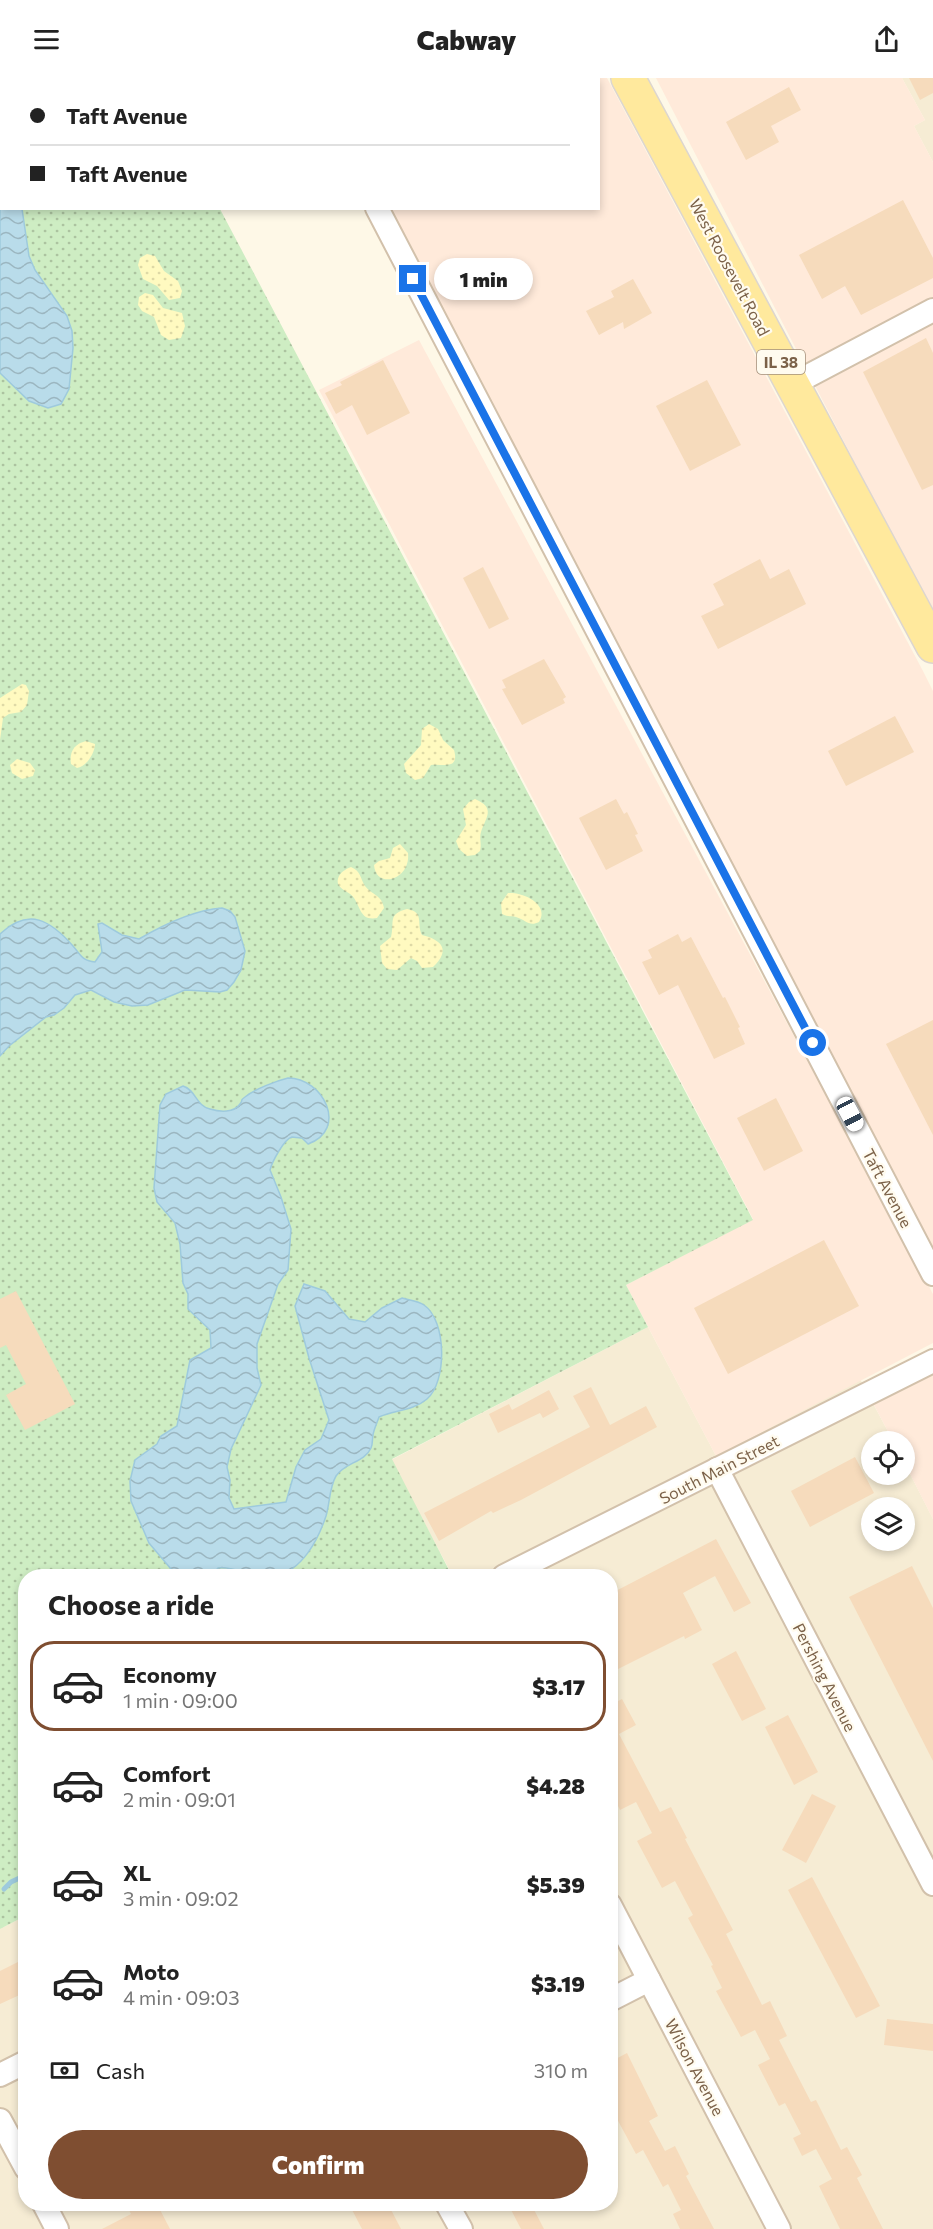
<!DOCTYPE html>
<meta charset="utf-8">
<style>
body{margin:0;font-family:Commissioner,sans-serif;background:#f6f6f6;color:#222;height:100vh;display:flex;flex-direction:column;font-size:22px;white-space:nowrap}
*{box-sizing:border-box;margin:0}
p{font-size:20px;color:#767676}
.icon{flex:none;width:33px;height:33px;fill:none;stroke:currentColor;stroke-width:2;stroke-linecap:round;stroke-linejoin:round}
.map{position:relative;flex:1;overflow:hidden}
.side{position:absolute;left:18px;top:1491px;width:600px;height:642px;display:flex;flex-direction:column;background:#fff;border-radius:24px;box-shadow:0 3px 9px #0003}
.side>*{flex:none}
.banner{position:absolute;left:0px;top:0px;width:600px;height:132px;box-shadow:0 3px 9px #0003;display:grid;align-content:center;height:132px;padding:0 30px;background:#fff}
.buttons{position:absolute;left:861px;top:1353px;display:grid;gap:12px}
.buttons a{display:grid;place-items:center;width:54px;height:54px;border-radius:50%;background:#fff;box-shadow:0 3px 9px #0003;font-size:30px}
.end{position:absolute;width:27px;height:27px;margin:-14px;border:8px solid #1a73e8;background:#fff;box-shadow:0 0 0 3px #fff}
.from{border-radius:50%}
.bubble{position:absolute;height:42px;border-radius:21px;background:#fff;box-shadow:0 3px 9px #0003;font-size:20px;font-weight:800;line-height:42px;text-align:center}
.car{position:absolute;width:18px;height:36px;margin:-18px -9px;border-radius:8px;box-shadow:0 0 4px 2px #0007;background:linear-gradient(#fff 24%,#345 0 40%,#fff 0 76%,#345 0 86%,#fff 0)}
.banner b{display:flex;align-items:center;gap:21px;height:57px;font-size:22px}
.banner b+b{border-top:2px solid #e0e0e0}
.banner i{width:15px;height:15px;background:#222}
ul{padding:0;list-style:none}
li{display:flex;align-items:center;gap:18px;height:90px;margin:0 12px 9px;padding:0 18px;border:3px solid transparent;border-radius:24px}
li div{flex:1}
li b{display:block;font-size:22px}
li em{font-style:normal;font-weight:800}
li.selected{border-color:#7f4e31}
li>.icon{width:54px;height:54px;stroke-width:1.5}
h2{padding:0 30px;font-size:27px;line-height:72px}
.pay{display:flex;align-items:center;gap:15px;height:66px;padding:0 30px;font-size:22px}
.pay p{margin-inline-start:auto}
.action{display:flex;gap:12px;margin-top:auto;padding:12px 30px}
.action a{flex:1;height:69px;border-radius:36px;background:#7f4e31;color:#fff;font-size:24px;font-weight:800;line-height:69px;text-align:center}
header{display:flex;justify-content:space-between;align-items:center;height:78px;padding:0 30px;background:#fff;font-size:27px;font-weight:800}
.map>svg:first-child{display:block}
.residential{fill:#f6ecd4;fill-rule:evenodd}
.commercial{fill:#ffeada}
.grass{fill:url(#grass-dots)}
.sand{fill:url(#sand-dots)}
.water{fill:url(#water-waves);stroke:#9ecadd;stroke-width:1.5}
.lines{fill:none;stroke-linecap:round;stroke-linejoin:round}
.stream{stroke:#9ecadd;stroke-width:5}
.building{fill:#f6dbbc}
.minor-casing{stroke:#d2c1ab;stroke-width:26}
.primary-casing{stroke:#ddd6cf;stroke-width:36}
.minor{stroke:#fff;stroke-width:22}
.primary{stroke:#ffe99d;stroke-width:33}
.route{stroke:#1a73e8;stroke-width:8}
.labels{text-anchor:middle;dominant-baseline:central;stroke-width:4.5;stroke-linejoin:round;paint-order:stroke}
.shield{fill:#fffbef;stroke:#a38f7a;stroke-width:1.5}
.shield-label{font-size:15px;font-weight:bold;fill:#7b6148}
.street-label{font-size:16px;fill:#7b6148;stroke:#fffbef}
</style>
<header><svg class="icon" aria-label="menu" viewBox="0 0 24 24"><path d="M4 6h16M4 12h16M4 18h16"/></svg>Cabway<svg class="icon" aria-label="share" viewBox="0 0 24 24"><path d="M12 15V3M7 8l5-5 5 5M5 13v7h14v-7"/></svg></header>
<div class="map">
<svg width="933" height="2151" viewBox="0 0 933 2151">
<defs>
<pattern id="grass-dots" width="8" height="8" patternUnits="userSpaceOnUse" patternTransform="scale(1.5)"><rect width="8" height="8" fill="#ceedc3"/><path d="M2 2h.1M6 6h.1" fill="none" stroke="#acc3a0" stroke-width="1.8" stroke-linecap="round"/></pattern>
<pattern id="sand-dots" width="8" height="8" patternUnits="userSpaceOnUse" patternTransform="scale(1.5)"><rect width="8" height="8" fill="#fffac0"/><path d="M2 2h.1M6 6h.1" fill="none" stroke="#ded9a6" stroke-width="1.8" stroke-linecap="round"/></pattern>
<pattern id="water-waves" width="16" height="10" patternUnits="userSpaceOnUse" patternTransform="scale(1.5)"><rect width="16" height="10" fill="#b9dcea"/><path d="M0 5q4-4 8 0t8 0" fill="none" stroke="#9bb6c0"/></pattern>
</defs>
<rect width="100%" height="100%" fill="#fef8e7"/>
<g class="residential">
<polygon points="902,0 933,0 933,84 914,48 925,42"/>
<path d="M648 1249 716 1378 860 1301 893 1363 872 1364V1396H904L905 1386 933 1441V2151H0V1851L25 1838 26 2126H610V1498H440L450 1493 391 1382ZM872 1430H904V1462H872Z"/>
</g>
<g class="commercial">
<polygon points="316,0 607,0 923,593 933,613 933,1169 385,131 598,130 598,2"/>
<polygon points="656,0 902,0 925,42 914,48 933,84 933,536"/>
<polygon points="419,262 933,1216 933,1265 716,1378 626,1207 753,1141 319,312"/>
<polygon points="933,1295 933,1441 905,1386 904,1364 893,1363 873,1325"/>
</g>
<polygon class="grass" points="0,0 283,0 284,1 2,2 2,130 220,131 753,1142 626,1207 648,1249 392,1381 450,1494 440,1498 26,1498 25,1838 0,1851"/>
<g class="sand">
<polygon points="147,176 155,178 164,193 178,203 182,213 180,220 169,222 157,208 143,201 138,187 140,180"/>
<polygon points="145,215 153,217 163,230 182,235 185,248 181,260 169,262 161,257 154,239 142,233 138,227 139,219"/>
<polygon points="22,606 26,607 29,613 27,627 21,634 9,636 3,640 0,662 0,620"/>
<path d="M429 646 438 651 443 662 454 672C460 693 442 685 431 687L423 700 415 702 406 695 404 686 421 667 422 651Z"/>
<path d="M86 663 95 666C95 675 86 689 77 690L71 686C69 674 74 666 86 663Z"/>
<polygon points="17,681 30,685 35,692 33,698 22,701 12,695 10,687"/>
<path d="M475 721C496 730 486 739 481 754 479 760 482 767 480 773L475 777 467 778 459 771 456 763 466 747 463 731 469 724Z"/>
<path d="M400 766 408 775C411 802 376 812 374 787L379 783 390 780 393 770Z"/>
<path d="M351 789C361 793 360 800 365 808 372 817 382 817 384 830L377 840C361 843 361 831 354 820 349 812 333 811 339 798 342 793 346 791 351 789Z"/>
<path d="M508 815C523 814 550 826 539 844 529 849 526 842 516 839 511 838 508 839 502 836L501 825Z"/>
<path d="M407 831C425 834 416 845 422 857 442 862 451 872 433 889L422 890 417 883 411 880 397 892 387 891 382 885 380 868 391 859C395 844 387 836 407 831Z"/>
</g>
<g class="water">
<polygon points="0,51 2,130 22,131 29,178 35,192 67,238 72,253 73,270 69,311 61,326 48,330 29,323 0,295"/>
<path d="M222 830 230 833 235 839 245 873 241 892 234 904 227 912 220 914 185 912 148 927 132 928 114 924 91 912 75 917 64 930 54 937 46 939 9 968 0 978V856C29 829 50 842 73 868 81 877 82 883 95 884L102 874 98 846 102 845 122 857 139 861C163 847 194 832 222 830Z"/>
<path d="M288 1000C323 1000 349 1051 308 1066L302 1060C301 1060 292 1059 292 1059 284 1061 272 1084 270 1092L281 1119 291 1151 288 1192 278 1206 257 1266V1290L261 1307 231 1371 227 1389 230 1402 229 1420 234 1431 286 1424 296 1389 305 1372 321 1361 329 1342 309 1280 295 1228 304 1206 325 1213 349 1241 365 1244 382 1230 402 1220C408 1222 418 1223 424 1227 447 1243 447 1304 427 1321 413 1333 394 1332 379 1339 377 1345 374 1351 373 1357 372 1361 373 1366 371 1370 365 1384 344 1385 336 1398 329 1410 330 1425 326 1438 318 1462 302 1493 275 1498 251 1503 241 1488 218 1490L212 1498H174L171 1491 149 1465 131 1423 130 1403 135 1382 157 1366 161 1358 177 1348 190 1282 211 1270 210 1252 188 1231V1216L183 1205 180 1166 175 1145 157 1124 154 1110 160 1027 166 1016 183 1008C196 1012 196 1028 210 1031 220 1034 234 1035 240 1026 244 1021 239 1023 245 1019 255 1011 276 1003 288 1000Z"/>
</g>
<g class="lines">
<polyline class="stream" points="4,1811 11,1804 26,1797"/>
</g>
<g class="building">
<polygon points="909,0 933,0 933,15 920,22"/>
<polygon points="789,9 801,32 771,48 779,64 746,82 726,44"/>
<polygon points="903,122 933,180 933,200 861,237 845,208 822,221 799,177"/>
<polygon points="633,201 652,235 624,251 623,244 599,257 586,233 614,219 611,213"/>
<polygon points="926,260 933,275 933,407 922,412 863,294"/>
<polygon points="383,282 410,335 367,357 352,327 336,336 325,315 342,307 340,304"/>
<polygon points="707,302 741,367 690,393 656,328"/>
<polygon points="760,481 770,501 789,491 806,526 718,571 701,538 724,527 713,506"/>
<polygon points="483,489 509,541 489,551 463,500"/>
<polygon points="544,581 566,619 563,621 565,625 522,647 502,611 506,610 502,602"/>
<polygon points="895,638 914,674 846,708 828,673"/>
<polygon points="616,721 624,736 627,734 638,756 635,757 643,773 606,792 579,740"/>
<polygon points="678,856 682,864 691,859 723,920 725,919 740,949 738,950 745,966 714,981 678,907 659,917 642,884 652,880 648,872"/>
<polygon points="933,942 933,1057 886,966"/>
<polygon points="776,1020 803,1073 764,1093 737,1040"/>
<polygon points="824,1162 859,1228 728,1296 694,1230"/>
<polygon points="16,1213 75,1326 25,1352 6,1317 26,1306 6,1267 0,1270 0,1221"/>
<polygon points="591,1309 610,1347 646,1328 657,1349 521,1422 493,1435 491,1433 439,1463 424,1435 590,1349 573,1318"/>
<polygon points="549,1312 559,1331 543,1340 540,1335 498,1355 489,1336 509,1326 512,1332"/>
<polygon points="855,1379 874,1415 810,1449 791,1413"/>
<polygon points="716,1461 751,1525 734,1534 715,1498 683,1515 702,1552 685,1561 684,1558 610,1595 610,1516"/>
<polygon points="912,1488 933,1530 933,1683 849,1519"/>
<polygon points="736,1573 766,1631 742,1643 712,1586"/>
<polygon points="622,1621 636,1647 619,1656 660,1734 671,1729 687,1760 685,1761 733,1852 726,1856 762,1927 770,1923 787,1958 779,1962 811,2024 816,2022 841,2072 847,2069 862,2097 857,2100 883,2151 840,2151 819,2108 832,2101 816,2071 802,2078 793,2060 801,2056 785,2025 779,2028 758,1987 770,1981 755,1952 741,1959 716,1913 722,1910 711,1888 713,1887 688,1840 693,1837 675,1803 662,1810 637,1763 652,1755 636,1724 620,1732 612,1716 618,1713 610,1698 610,1627"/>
<polygon points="788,1637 818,1694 794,1707 765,1649"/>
<polygon points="812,1716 836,1728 806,1785 782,1772"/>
<polygon points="812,1799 880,1928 856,1940 788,1812"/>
<polygon points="26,1880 26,1914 0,1926 0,1893"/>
<polygon points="887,1941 933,1946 933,1973 884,1967"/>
<polygon points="627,1975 658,2038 649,2043 665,2073 675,2068 689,2096 686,2098 714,2151 680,2151 673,2136 681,2132 668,2106 663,2109 643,2072 636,2076 610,2028 610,1984"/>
<polygon points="126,2126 157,2126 170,2151 102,2151 131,2136"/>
<polygon points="349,2126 388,2126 401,2151 362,2151"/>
<polygon points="508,2126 531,2126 544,2151 521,2151"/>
</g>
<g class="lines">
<g class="minor-casing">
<g id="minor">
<polyline points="309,0 310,2"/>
<polyline points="377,130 933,1196"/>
<polyline points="793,306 933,232"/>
<polyline points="717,1391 933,1806"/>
<polyline points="504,1498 933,1283"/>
<polyline points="610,1827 779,2151"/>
<polyline points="610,1922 649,1902"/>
<polyline points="0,1997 26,1984"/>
<polyline points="0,2042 26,2090"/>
<polyline points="44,2126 57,2151"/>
<polyline points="447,2126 461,2151"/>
</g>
</g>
<g class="primary-casing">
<polyline id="primary" points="628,0 933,568"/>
</g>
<use href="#minor" class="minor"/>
<use href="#primary" class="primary"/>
</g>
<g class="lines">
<polyline class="route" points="413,201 813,965"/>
</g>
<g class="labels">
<rect class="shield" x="757" y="272" width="48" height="24" rx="4.5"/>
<g class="shield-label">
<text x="781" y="284">IL 38</text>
</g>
<g class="street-label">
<text transform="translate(730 189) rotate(62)">West Roosevelt Road</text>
<text transform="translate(888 1110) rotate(62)">Taft Avenue</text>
<text transform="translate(719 1391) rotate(-27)">South Main Street</text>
<text transform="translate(825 1599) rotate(63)">Pershing Avenue</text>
<text transform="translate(695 1989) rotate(62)">Wilson Avenue</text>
</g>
</g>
</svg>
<div class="buttons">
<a><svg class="icon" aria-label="locate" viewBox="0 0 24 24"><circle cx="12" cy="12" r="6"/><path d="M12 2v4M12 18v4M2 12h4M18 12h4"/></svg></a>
<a><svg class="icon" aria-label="layers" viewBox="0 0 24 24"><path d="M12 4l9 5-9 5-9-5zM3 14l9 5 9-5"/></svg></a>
</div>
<i class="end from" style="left:813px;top:965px"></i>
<i class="end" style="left:413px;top:201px"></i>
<div class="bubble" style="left:434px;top:180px;width:99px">1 min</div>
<i class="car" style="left:850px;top:1036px;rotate:152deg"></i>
<div class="banner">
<b><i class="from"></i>Taft Avenue</b>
<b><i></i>Taft Avenue</b>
</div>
<section class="side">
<h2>Choose a ride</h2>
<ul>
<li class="selected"><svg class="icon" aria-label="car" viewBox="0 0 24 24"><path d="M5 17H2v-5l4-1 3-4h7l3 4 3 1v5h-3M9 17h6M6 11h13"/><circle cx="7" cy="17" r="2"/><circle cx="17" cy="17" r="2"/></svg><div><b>Economy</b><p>1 min · 09:00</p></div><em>$3.17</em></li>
<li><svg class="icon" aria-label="car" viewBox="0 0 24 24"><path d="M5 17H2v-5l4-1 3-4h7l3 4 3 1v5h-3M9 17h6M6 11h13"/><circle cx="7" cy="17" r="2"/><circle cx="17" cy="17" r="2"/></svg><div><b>Comfort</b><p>2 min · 09:01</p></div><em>$4.28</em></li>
<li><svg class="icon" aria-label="car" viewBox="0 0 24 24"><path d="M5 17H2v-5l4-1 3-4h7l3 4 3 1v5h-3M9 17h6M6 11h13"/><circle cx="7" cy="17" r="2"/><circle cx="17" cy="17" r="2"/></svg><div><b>XL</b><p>3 min · 09:02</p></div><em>$5.39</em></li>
<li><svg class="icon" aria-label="car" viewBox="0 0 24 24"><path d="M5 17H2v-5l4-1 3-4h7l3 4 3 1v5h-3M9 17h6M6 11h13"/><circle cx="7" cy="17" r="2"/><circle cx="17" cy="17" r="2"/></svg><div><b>Moto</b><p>4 min · 09:03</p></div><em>$3.19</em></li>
</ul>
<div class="pay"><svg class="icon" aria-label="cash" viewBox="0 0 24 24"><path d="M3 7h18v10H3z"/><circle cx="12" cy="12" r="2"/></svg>Cash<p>310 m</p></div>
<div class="action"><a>Confirm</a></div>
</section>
</div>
